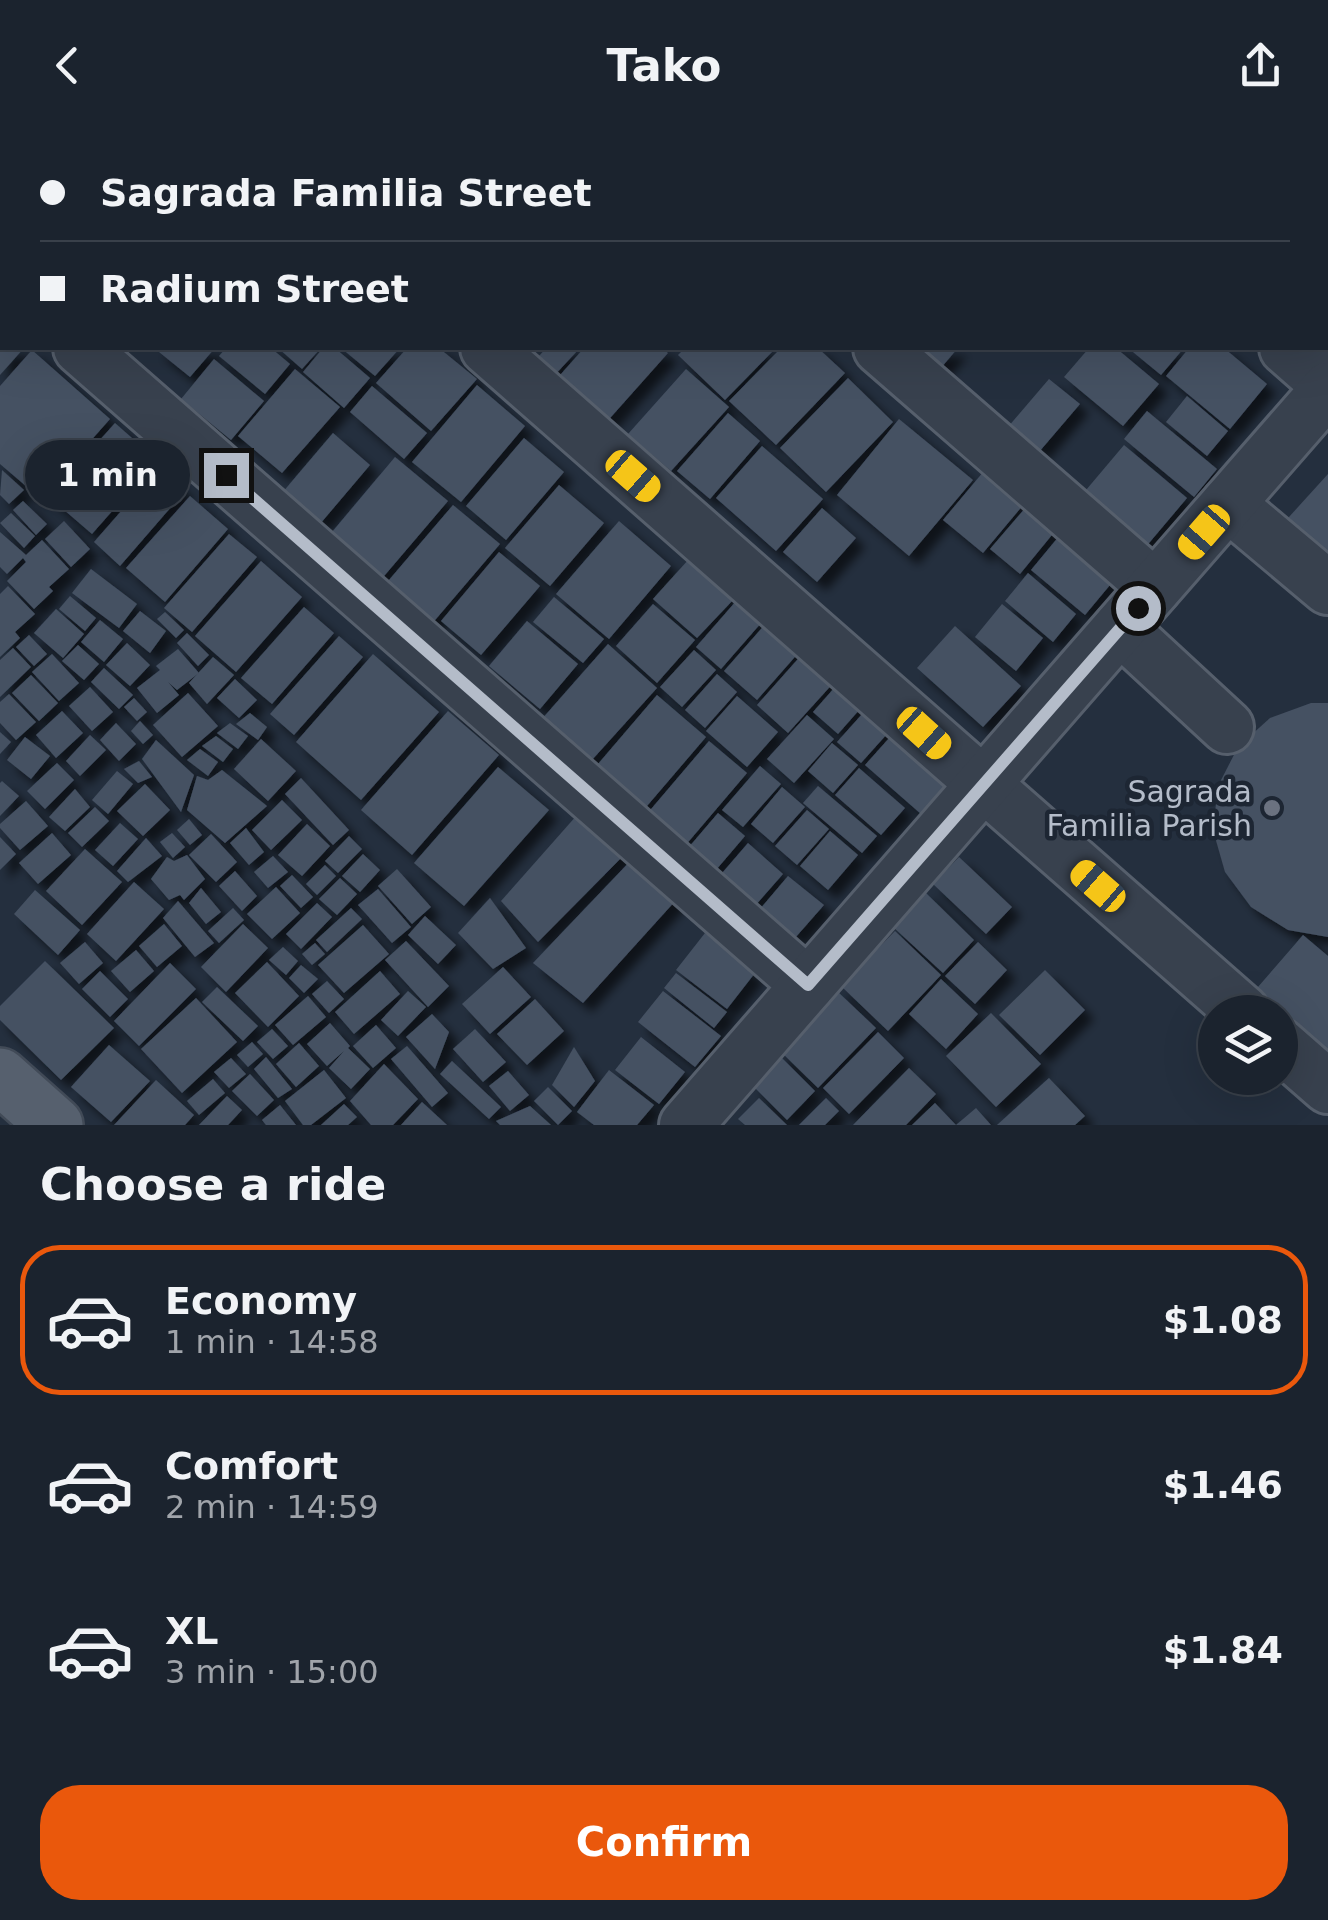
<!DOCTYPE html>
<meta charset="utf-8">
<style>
body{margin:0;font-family:"DejaVu Sans",sans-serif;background:#282f3a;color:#f1f3f6;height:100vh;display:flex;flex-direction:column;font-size:38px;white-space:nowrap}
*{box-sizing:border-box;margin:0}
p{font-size:32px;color:#a0a4aa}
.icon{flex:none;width:55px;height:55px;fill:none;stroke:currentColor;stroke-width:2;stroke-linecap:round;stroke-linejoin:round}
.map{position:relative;height:995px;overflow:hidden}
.side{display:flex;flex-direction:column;background:#1b232e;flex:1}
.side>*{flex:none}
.top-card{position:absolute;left:0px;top:0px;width:1330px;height:220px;box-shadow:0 10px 40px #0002,0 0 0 2px #39404a;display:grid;align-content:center;height:220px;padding:0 40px;background:#1b232e}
.fabs{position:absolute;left:1198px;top:865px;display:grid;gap:20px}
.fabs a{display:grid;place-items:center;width:100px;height:100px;border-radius:50%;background:#1b232e;box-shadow:0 10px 40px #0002,0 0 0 2px #39404a;font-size:50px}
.end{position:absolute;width:45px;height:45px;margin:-22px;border:12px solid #b4bcc9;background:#111;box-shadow:0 0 0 5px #111}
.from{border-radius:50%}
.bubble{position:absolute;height:70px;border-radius:35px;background:#1b232e;box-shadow:0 10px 40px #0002,0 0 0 2px #39404a;font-size:32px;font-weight:600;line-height:70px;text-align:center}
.car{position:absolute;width:30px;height:60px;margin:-30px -15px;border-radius:12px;box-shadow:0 0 8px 2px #0007;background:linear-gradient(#f5c518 24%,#345 0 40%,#f5c518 0 76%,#345 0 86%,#f5c518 0)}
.top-card b{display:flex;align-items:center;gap:35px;height:95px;font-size:38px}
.top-card b+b{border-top:2px solid #39404a}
.top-card i{width:25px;height:25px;background:#f1f3f6}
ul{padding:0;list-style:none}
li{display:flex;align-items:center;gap:30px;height:150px;margin:0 20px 15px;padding:0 20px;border:5px solid transparent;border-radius:40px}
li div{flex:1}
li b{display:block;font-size:38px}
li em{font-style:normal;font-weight:600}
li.active{border-color:#ea580c}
li>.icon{width:90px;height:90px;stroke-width:1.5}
h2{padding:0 40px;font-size:45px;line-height:120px}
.cta{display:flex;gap:20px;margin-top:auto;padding:20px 40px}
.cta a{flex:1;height:115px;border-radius:40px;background:#ea580c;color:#fff;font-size:40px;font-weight:600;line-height:115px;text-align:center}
header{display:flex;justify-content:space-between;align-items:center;height:130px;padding:0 40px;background:#1b232e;font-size:45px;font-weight:600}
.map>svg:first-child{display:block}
.building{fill:#455162;filter:url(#shadow)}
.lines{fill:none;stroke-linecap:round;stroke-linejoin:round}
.minor-casing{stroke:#565f6c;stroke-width:58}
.major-casing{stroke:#414a57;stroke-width:60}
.minor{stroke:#38414e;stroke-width:52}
.major{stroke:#56606e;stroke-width:55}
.route{stroke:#b4bcc9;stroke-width:12}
.worship-dot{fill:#6b7280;stroke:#1d2633;stroke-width:4}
.labels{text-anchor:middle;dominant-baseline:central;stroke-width:9;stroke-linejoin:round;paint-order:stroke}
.poi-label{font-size:30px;fill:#b4bcc9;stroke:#1d2633;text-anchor:end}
</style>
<header><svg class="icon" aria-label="back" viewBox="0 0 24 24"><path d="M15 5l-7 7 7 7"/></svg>Tako<svg class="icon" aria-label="share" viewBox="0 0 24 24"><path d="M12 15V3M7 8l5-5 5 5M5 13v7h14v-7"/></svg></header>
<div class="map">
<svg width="1328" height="995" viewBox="0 0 1328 995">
<defs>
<filter id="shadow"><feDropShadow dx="9" dy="9" stdDeviation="5" flood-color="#0009"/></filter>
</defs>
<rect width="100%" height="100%" fill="#242f3e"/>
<g class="building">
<polygon points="0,218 24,218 0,245"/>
<polygon points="154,218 215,218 190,247"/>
<polygon points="226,218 271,218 290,234 265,264 219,226"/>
<polygon points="278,218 321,218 302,239"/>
<polygon points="323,218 335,218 370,248 344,278 303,242"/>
<polygon points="341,218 400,218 375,246"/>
<polygon points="407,218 439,218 477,249 431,301 376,253"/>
<polygon points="546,218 580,218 551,249 533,233"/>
<polygon points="584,218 662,218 668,223 603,296 553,253"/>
<polygon points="685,218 776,218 725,270 678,225"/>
<polygon points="781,218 818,218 845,243 776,315 729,271"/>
<polygon points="914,218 958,218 940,239"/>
<polygon points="1089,218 1116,218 1159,254 1123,296 1064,247"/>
<polygon points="1128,218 1184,218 1161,245"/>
<polygon points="1189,218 1224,218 1267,254 1230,299 1166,246"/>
<polygon points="32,220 110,289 40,368 0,334 0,256"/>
<polygon points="214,229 264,271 231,310 181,269"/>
<polygon points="295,239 340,277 282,343 238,306"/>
<polygon points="686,239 729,277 671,341 628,304"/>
<polygon points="848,248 893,292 826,362 780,318"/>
<polygon points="1049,249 1080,274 1039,322 1008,297"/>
<polygon points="477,255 525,296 461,372 412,332"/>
<polygon points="372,256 427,303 404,329 350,282"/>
<polygon points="1187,266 1228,301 1207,326 1166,292"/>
<polygon points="1147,281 1217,339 1194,367 1124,309"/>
<polygon points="728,283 760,311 710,369 677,341"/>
<polygon points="899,289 973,350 909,426 837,365"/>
<polygon points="115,293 157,330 92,404 49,367"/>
<polygon points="333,303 370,335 320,394 282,363"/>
<polygon points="524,308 564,342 506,410 466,376"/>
<polygon points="1124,315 1187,368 1144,419 1081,366"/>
<polygon points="762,316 823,369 776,421 716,368"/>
<polygon points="395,327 448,371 379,452 327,408"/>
<polygon points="159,338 185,361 120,436 94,412"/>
<polygon points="2,340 24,360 9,374 0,365"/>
<polygon points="984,341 1024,374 983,423 943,390"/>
<polygon points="1328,344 1328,442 1279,398"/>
<polygon points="559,355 604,393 550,456 505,418"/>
<polygon points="190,366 228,399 165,472 126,438"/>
<polygon points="23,371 47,394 36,405 13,380"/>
<polygon points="453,375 500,414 430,496 383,457"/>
<polygon points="1027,376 1056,400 1020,444 990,419"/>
<polygon points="822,378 856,408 817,452 783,422"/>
<polygon points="11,383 35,406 24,418 0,393"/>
<polygon points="64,391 90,419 71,437 45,409"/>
<polygon points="619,391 671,436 609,509 556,464"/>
<polygon points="0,402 26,425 42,410 69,439 49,457 53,461 34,479 7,451 26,432 23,428 7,444 0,437"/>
<polygon points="229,404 257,427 192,502 164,478"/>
<polygon points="1060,405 1115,449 1085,485 1031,440"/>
<polygon points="499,422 540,456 481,525 441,491"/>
<polygon points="689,429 734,469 697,508 653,469"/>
<polygon points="261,431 302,467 236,542 195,506"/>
<polygon points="91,439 137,474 119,498 72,463"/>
<polygon points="1028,443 1076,484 1053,512 1005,471"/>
<polygon points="8,456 35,484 15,502 20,508 0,527 0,464"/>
<polygon points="70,466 96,488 85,501 59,479"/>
<polygon points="554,467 604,509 583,533 533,492"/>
<polygon points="737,470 762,492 721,539 696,517"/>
<polygon points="653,474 695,510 657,553 616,516"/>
<polygon points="1002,474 1043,508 1016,541 975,507"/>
<polygon points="304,477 334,503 272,574 241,548"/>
<polygon points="56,479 84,504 63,528 34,503"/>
<polygon points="140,481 166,501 150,523 123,501"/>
<polygon points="165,482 184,500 176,508 157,489"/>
<polygon points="100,490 123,509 104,532 81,512"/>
<polygon points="527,491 578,534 540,579 489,536"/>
<polygon points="768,491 801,520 757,570 724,541"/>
<polygon points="955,496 1021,556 983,597 917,538"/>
<polygon points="187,503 209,525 198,536 177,513"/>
<polygon points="29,505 47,524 34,536 16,517"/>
<polygon points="339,506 363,527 294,605 270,584"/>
<polygon points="127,513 150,535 130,556 106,535"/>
<polygon points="608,514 657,558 582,641 534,598"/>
<polygon points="78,515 99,534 84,550 62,531"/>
<polygon points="13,518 31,537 0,567 0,530"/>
<polygon points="178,519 199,543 177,560 168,552 179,565 157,583 137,558 160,540 156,536"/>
<polygon points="694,520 716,540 682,577 660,557"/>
<polygon points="805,521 837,549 788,603 757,575"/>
<polygon points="52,524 79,553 59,571 32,542"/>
<polygon points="373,524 439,582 361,670 296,612"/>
<polygon points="213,527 234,545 207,574 189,553"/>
<polygon points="104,538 133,565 119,579 91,552"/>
<polygon points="717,544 737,562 705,598 685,580"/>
<polygon points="31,545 58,573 39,591 12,563"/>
<polygon points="843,548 868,570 838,604 813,582"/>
<polygon points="235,549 257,570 239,588 217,568"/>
<polygon points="90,557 113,582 92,601 69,576"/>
<polygon points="188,563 218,596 182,627 153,595"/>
<polygon points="9,564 36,592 16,610 0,593 0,572"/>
<polygon points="657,565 706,607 641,683 592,641"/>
<polygon points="737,566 778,602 747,637 706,601"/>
<polygon points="134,568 147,582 137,591 124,577"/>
<polygon points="872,573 896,594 861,633 837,612"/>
<polygon points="1311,573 1328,573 1328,807 1288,800 1251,777 1225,742 1213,700 1218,656 1238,617 1270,588"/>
<polygon points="62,581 83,603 56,628 36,605"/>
<polygon points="448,581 499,625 412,725 361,680"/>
<polygon points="250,583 267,597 258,610 236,594"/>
<polygon points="807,585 834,609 794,653 767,629"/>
<polygon points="140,591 153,605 143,614 131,601"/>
<polygon points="116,593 136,614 119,631 100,610"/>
<polygon points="230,593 248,606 238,619 217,603"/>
<polygon points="899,597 955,646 921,684 865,635"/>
<polygon points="0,602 11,612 0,624"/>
<polygon points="90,605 106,620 80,646 66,631"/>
<polygon points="216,606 233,619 223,632 202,616"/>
<polygon points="25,607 50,626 31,649 7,630"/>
<polygon points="261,609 296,641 268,671 234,639"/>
<polygon points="156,610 194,645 181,682 142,629"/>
<polygon points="709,611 747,643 684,717 646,685"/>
<polygon points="832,613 858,635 833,663 808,641"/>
<polygon points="200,619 218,632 208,646 187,630"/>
<polygon points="139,631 152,647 138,653 124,639"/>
<polygon points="57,633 74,650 45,679 27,661"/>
<polygon points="760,636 781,654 743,697 722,680"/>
<polygon points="498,637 549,680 464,776 414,733"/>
<polygon points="859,638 905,678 881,705 835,665"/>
<polygon points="222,640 267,676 225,713 187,680 197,646 208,650"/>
<polygon points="117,641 133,654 108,684 92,670"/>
<polygon points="301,648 349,700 333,715 285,664"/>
<polygon points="2,651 19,666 0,686 0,653"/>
<polygon points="145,654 170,680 143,706 117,681"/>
<polygon points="818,656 877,706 862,723 803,673"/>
<polygon points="782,657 805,677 773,713 751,694"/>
<polygon points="75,659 90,677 65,701 49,687"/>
<polygon points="282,670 302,690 271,720 252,700"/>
<polygon points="26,671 48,696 20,720 0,698 0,694"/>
<polygon points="585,676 631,718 538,812 501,771"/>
<polygon points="95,677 109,691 82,717 68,703"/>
<polygon points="807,680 829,699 797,735 775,716"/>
<polygon points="718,683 745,706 704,754 677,731"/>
<polygon points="189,689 202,705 190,715 177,700"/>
<polygon points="120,693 138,709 113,736 95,720"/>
<polygon points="307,694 330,716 302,746 278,725"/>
<polygon points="246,698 264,722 249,735 230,713"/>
<polygon points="830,701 858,725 828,760 800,736"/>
<polygon points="52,703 71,725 38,754 19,733"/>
<polygon points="172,703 185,717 173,728 160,712"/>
<polygon points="211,704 237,732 216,752 189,725"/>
<polygon points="349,706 362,719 338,743 325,731"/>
<polygon points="0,707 16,724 0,740"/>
<polygon points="146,708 162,726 128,752 117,741"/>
<polygon points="748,713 783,744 739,794 704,764"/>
<polygon points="85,719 122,752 82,795 46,761"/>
<polygon points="363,724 380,740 360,762 342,746"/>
<polygon points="637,724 687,758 583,873 533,833"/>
<polygon points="187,725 205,749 184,770 180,765 169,770 151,749 167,727 174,731"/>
<polygon points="273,726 288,742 268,758 254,742"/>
<polygon points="959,727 1012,777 986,804 933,754"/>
<polygon points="325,735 336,746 317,765 306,754"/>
<polygon points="397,739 431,777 412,794 378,756"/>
<polygon points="235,741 257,766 242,781 219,756"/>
<polygon points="292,745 313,767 301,778 280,756"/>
<polygon points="788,746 824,775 795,808 760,779"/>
<polygon points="340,748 357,764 337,785 319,769"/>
<polygon points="134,752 164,779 116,831 87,804"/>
<polygon points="276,757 300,783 272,809 247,784"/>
<polygon points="201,758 221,782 206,794 189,773"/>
<polygon points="378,759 411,797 392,813 358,775"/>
<polygon points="35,760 80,800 58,825 14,784"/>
<polygon points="925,762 974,810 943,843 892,796"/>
<polygon points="490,768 526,818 493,839 458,803"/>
<polygon points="178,771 214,813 195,827 163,788"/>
<polygon points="317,773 332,787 301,819 286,804"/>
<polygon points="233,778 244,790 219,813 208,801"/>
<polygon points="351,778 362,789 327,822 316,810"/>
<polygon points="425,786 456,815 438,834 408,805"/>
<polygon points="164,794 182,816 157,837 139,816"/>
<polygon points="243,794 268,818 226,862 201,837"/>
<polygon points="363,795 389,824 344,863 318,835"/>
<polygon points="895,801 941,845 888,901 841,856"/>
<polygon points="705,803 755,843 727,879 676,840"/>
<polygon points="1303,805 1328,826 1328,932 1280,890 1280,882 1271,882 1251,865"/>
<polygon points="406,811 449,856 428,877 385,830"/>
<polygon points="85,812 103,833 79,854 60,833"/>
<polygon points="978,812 1007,840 975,874 945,846"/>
<polygon points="315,813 325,824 312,835 302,824"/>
<polygon points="283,817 298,831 286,845 269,830"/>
<polygon points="136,820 154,841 130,862 111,841"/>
<polygon points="45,831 114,898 61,950 0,890 0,876"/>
<polygon points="267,832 299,866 268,897 235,863"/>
<polygon points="170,833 196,859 139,916 114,891"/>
<polygon points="301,835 318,849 304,863 289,848"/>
<polygon points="503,837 531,867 490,904 462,874"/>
<polygon points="1045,840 1085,880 1040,925 999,885"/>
<polygon points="100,841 128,869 110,887 82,859"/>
<polygon points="380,841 400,864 354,904 335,882"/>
<polygon points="676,843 727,882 714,898 664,858"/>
<polygon points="941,849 978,884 946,919 909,884"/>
<polygon points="327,851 344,869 329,883 312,864"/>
<polygon points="217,857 258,896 243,911 202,872"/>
<polygon points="408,861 426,877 398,906 381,890"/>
<polygon points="663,861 721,906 695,937 638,892"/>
<polygon points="837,861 876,898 818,958 779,920"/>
<polygon points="308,866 326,887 293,915 275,895"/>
<polygon points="196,868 237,912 182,963 141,919"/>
<polygon points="535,869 564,901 527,935 497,904"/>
<polygon points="991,883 1041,934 996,977 946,926"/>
<polygon points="432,884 449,902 435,939 406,907"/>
<polygon points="330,893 350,916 348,918 370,939 351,959 329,938 344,921 327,936 307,914"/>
<polygon points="376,895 396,918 373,938 353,916"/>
<polygon points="272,899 288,916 273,929 257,912"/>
<polygon points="475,899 506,932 483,952 453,919"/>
<polygon points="878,902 904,928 849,984 823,958"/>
<polygon points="641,907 685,942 659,974 615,940"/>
<polygon points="252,912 263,924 248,937 237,925"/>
<polygon points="299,913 319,936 296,957 276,934"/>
<polygon points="109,915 150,951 111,992 71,957"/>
<polygon points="407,916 448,963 432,977 391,929"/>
<polygon points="574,917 595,951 574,977 552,955"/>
<polygon points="780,926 815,961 787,990 752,955"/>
<polygon points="266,927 292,959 278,968 254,939"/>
<polygon points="231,928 246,944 229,958 214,942"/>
<polygon points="452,931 501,977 489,989 440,944"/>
<polygon points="384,934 418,969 393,995 371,995 350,971"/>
<polygon points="909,938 936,964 906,995 853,995"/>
<polygon points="324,940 346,968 311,995 303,995 285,971"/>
<polygon points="609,940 654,975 637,995 594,995 577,982"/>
<polygon points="508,941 529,965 510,981 489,956"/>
<polygon points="250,944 274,970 257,986 232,961"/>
<polygon points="1049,948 1085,986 1075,995 997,995"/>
<polygon points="213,949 225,963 199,985 187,971"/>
<polygon points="156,950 194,985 185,995 114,995"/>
<polygon points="548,957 572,981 558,995 534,971"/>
<polygon points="227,966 242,980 228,995 199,995"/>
<polygon points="759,968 787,995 745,995 738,989"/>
<polygon points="826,968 839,981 825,995 799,995"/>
<polygon points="422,972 447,995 401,995"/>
<polygon points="935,973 956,995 976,978 991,995 912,995"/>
<polygon points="344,974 357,987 348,995 321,995"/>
<polygon points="280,975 296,995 266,995 262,990"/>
<polygon points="530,976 551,995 500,995 496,991"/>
</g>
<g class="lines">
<g class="minor-casing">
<g id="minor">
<polyline points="240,0 243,2"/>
<polyline points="631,0 634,2"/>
<polyline points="1035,0 1038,2"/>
<polyline points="0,147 2,150"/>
<polyline points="80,218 808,855"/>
<polyline points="487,218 1243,882"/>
<polyline points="880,218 1155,457"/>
<polyline points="1286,218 1328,255"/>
<polyline points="1228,374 1328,458"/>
<polyline points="1120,498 1227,597"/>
<polyline points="1280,915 1328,957"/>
<polyline points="686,995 1328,259"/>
</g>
</g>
<g class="major-casing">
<polyline id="major" points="0,946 55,995"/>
</g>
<use href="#minor" class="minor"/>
<use href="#major" class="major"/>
</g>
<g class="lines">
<polyline class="route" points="226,345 808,855 1138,478"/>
</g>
<circle class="worship-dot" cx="1272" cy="678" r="10"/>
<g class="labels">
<g class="poi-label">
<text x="1252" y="661">Sagrada<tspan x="1252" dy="34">Familia Parish</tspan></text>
</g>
</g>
</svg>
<div class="fabs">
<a><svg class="icon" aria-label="layers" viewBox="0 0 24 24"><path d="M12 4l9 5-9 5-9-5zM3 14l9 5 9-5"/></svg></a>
</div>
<i class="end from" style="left:1138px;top:478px"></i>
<i class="end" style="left:226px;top:345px"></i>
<div class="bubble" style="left:25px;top:310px;width:165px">1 min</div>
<i class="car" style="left:633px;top:346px;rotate:131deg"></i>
<i class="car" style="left:1204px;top:402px;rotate:221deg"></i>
<i class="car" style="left:924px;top:603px;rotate:132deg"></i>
<i class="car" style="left:1098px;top:756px;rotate:311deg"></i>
<div class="top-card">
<b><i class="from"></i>Sagrada Familia Street</b>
<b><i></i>Radium Street</b>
</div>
</div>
<section class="side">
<h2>Choose a ride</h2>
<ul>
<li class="active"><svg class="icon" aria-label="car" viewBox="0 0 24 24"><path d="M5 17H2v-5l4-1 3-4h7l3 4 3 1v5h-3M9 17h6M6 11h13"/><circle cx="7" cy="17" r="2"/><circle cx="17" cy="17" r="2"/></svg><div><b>Economy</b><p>1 min · 14:58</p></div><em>$1.08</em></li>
<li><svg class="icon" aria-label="car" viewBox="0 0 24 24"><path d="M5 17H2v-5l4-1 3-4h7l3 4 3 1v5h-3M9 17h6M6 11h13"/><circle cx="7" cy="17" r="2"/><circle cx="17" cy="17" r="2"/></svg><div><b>Comfort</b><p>2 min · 14:59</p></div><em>$1.46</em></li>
<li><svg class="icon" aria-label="car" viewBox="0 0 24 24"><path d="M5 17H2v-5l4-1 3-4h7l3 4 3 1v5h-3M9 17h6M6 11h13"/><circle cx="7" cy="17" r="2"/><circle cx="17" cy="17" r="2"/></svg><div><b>XL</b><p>3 min · 15:00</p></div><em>$1.84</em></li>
</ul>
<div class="cta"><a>Confirm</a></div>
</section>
